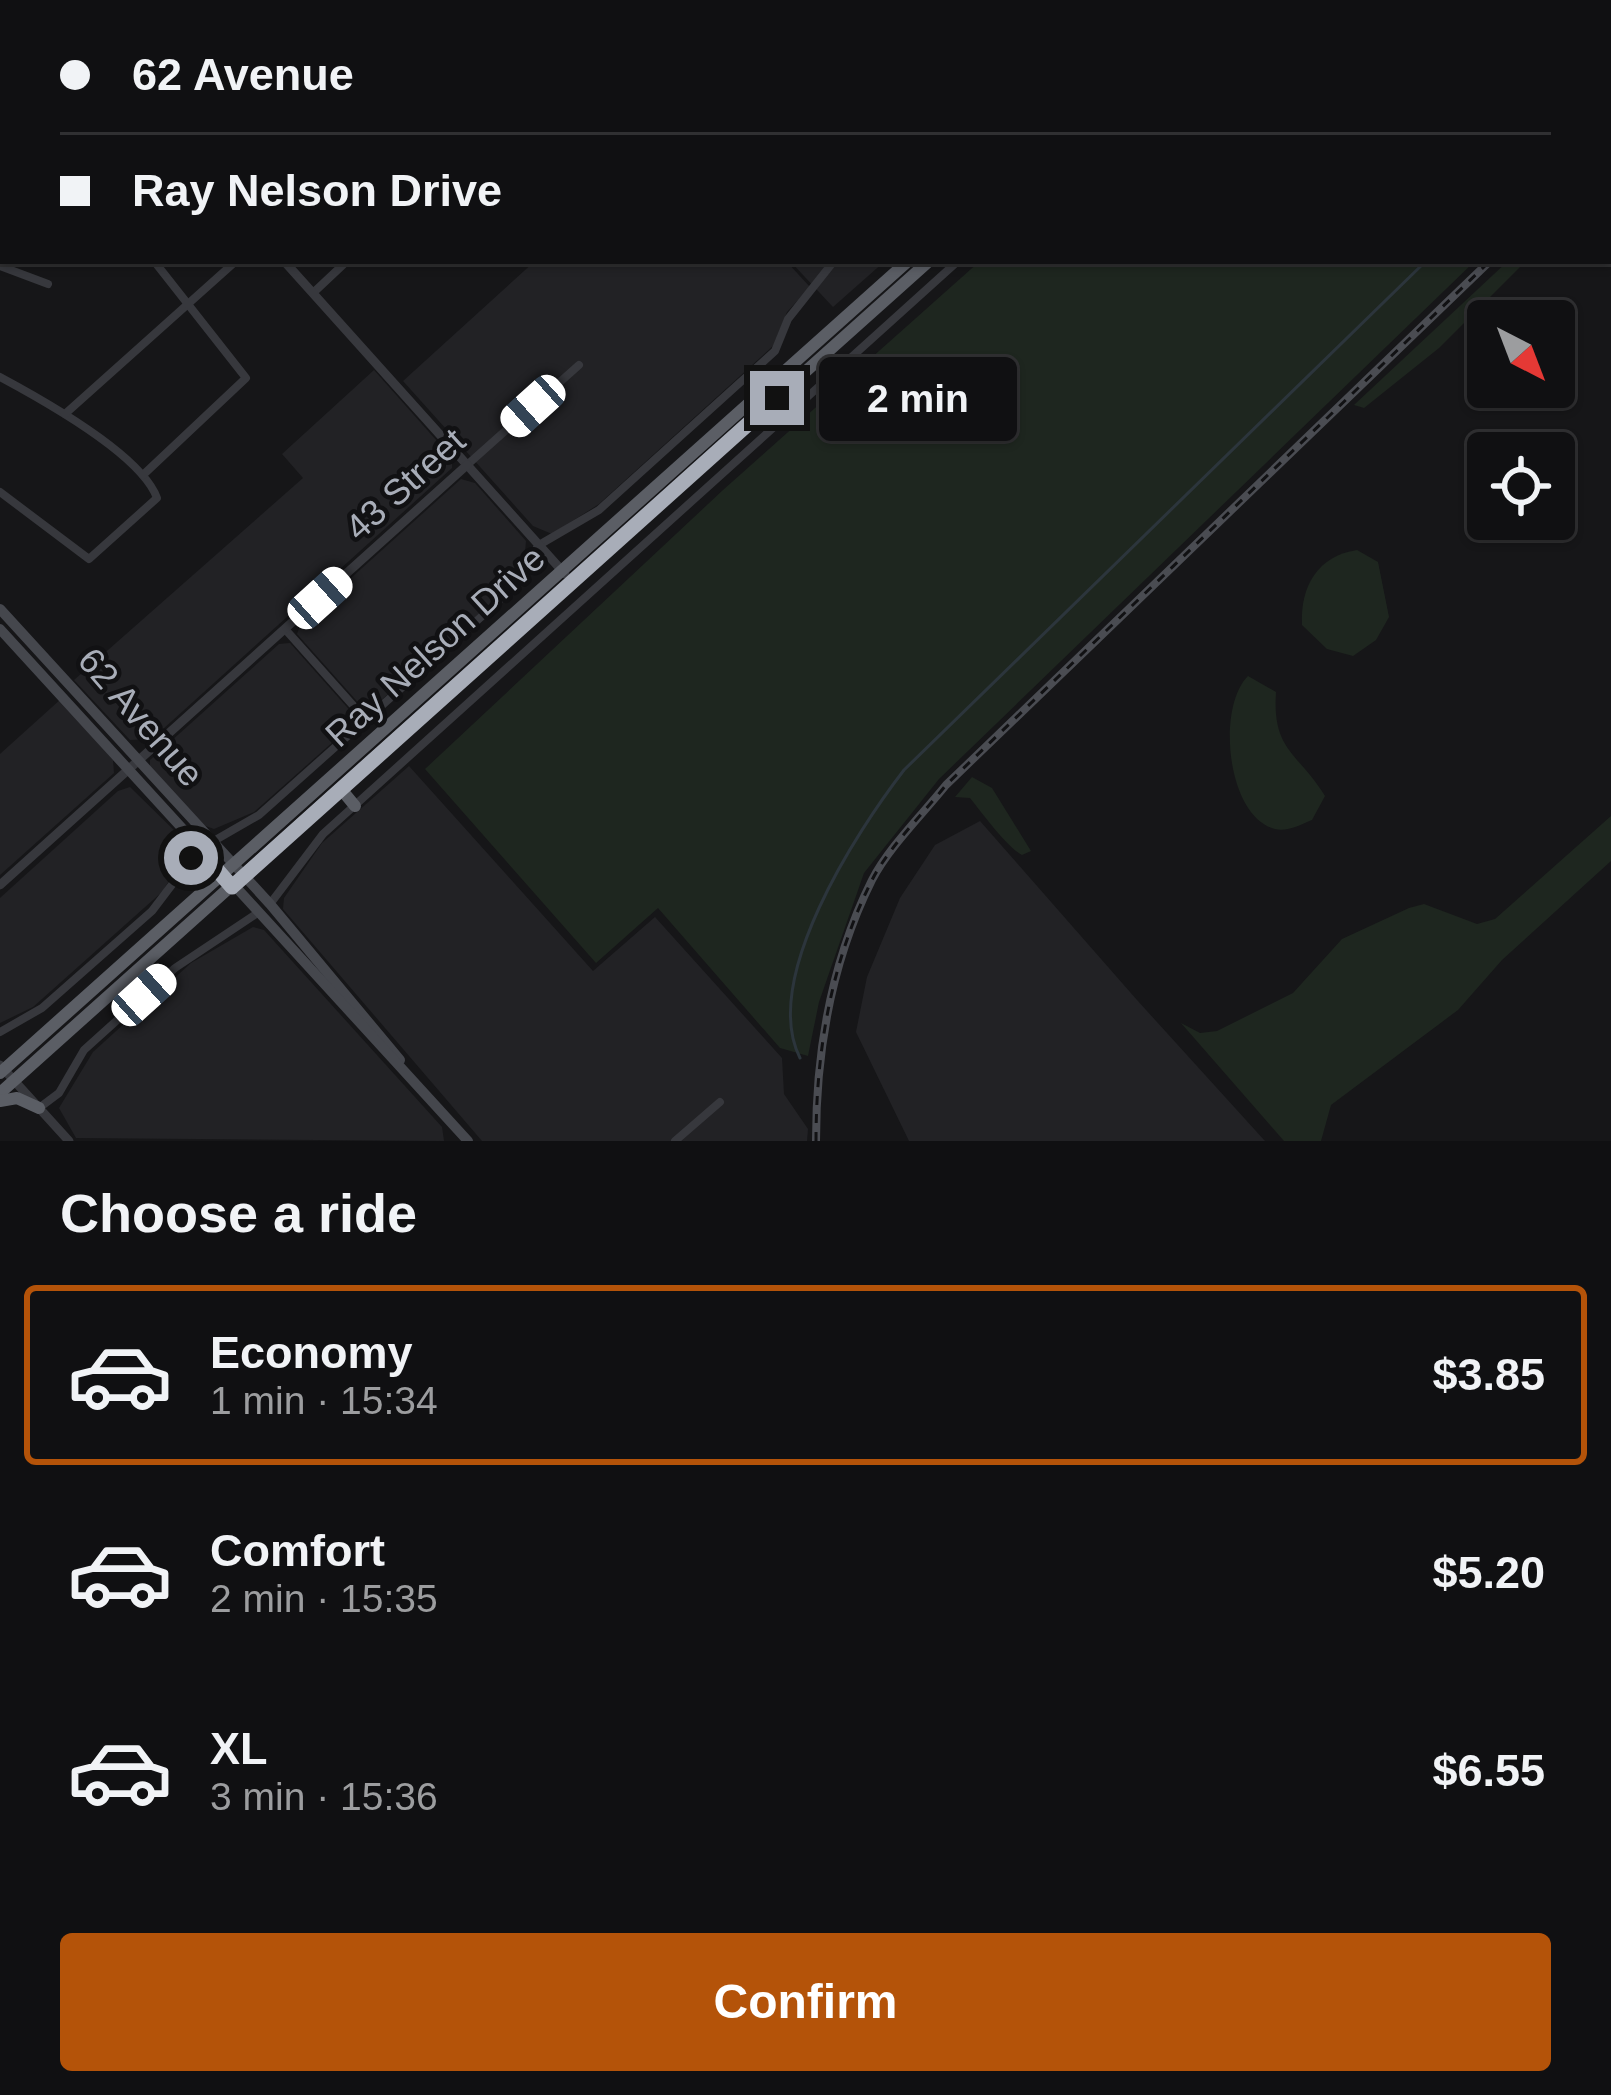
<!DOCTYPE html>
<meta charset="utf-8">
<style>
body{margin:0;font-family:Helvetica,sans-serif;background:#1e1e20;color:#f1f3f6;height:100vh;display:flex;flex-direction:column;font-size:45px;white-space:nowrap}
*{box-sizing:border-box;margin:0}
p{font-size:39px;color:#9c9d9f}
.icon{flex:none;width:66px;height:66px;fill:none;stroke:currentColor;stroke-width:2;stroke-linecap:round;stroke-linejoin:round}
.map{position:relative;height:1141px;overflow:hidden}
.panel{display:flex;flex-direction:column;background:#101012;flex:1}
.panel>*{flex:none}
.guide{position:absolute;left:0px;top:0px;width:1611px;height:264px;box-shadow:0 3px 9px #0004,0 0 0 3px #303032;display:grid;align-content:center;height:264px;padding:0 60px;background:#101012}
.needle{width:78px;rotate:138deg}
.controls{position:absolute;left:1467px;top:300px;display:grid;gap:24px}
.controls a{display:grid;place-items:center;width:108px;height:108px;border-radius:12px;background:#101012;box-shadow:0 3px 9px #0004,0 0 0 3px #303032;font-size:60px}
.end{position:absolute;width:54px;height:54px;margin:-27px;border:15px solid #a8adb8;background:#111;box-shadow:0 0 0 6px #111}
.from{border-radius:50%}
.bubble{position:absolute;height:84px;border-radius:12px;background:#101012;box-shadow:0 3px 9px #0004,0 0 0 3px #303032;font-size:39px;font-weight:700;line-height:84px;text-align:center}
.car{position:absolute;width:36px;height:72px;margin:-36px -18px;border-radius:15px;box-shadow:0 0 9px 3px #0007;background:linear-gradient(#fff 24%,#345 0 40%,#fff 0 76%,#345 0 86%,#fff 0)}
.guide b{display:flex;align-items:center;gap:42px;height:114px;font-size:45px}
.guide b+b{border-top:3px solid #303032}
.guide i{width:30px;height:30px;background:#f1f3f6}
ul{padding:0;list-style:none}
li{display:flex;align-items:center;gap:36px;height:180px;margin:0 24px 18px;padding:0 36px;border:6px solid transparent;border-radius:12px}
li div{flex:1}
li b{display:block;font-size:45px}
li em{font-style:normal;font-weight:700}
li.active{border-color:#b45309}
li>.icon{width:108px;height:108px;stroke-width:1.5}
h2{padding:0 60px;font-size:54px;line-height:144px}
.cta{display:flex;gap:24px;margin-top:auto;padding:24px 60px}
.cta a{flex:1;height:138px;border-radius:12px;background:#b45309;color:#fff;font-size:48px;font-weight:700;line-height:138px;text-align:center}
.map>svg:first-child{display:block}
.built{fill:#222225}
.green{fill:#1e261f}
.lines{fill:none;stroke-linecap:round;stroke-linejoin:round}
.stream{stroke:#2c353c;stroke-width:3}
.minor{stroke:#37383d;stroke-width:8}
.tertiary{stroke:#37383d;stroke-width:9}
.secondary{stroke:#45474d;stroke-width:10}
.trunk{stroke:#5b5e65;stroke-width:12}
.rail-casing{stroke:#4a4c52;stroke-width:8}
.rail{stroke:#111113;stroke-width:3;stroke-dasharray:9;stroke-linecap:butt}
.route{stroke:#a8adb8;stroke-width:15}
.labels{text-anchor:middle;dominant-baseline:central;stroke-width:9;stroke-linejoin:round;paint-order:stroke}
.street-label{font-size:36px;fill:#a8adb8;stroke:#111113}
</style>
<div class="map">
<svg width="1611" height="1141" viewBox="0 0 1611 1141">
<rect width="100%" height="100%" fill="#161618"/>
<g class="built">
<polygon points="535,261 786,261 810,287 787,312 773,346 599,504 552,534 533,526 403,381"/>
<polygon points="790,261 885,261 833,307"/>
<polygon points="374,370 452,458 452,468 152,739 130,740 74,680 303,478 282,454"/>
<polygon points="461,479 475,483 526,541 525,552 506,591 371,709 363,708 297,634 301,623"/>
<polygon points="290,643 354,715 352,725 254,812 214,829 203,825 150,768 150,760 279,644"/>
<polygon points="61,699 113,760 114,773 0,875 0,754"/>
<polygon points="409,766 593,971 655,917 782,1058 784,1094 808,1129 807,1141 482,1141 283,909 284,898 322,843"/>
<polygon points="130,787 184,840 184,854 163,891 33,1007 0,1023 0,898 118,791"/>
<polygon points="980,821 1137,1000 1265,1141 909,1141 856,1032 867,977 900,898 935,845"/>
<polygon points="253,927 264,930 442,1127 444,1141 76,1138 59,1108 93,1052 191,963"/>
</g>
<g class="green">
<polygon points="980,261 1475,261 939,779 864,873 819,1002 808,1056 780,1048 658,908 596,963 425,769 723,490"/>
<polygon points="1508,261 1526,261 1439,348 1364,408 1354,405"/>
<path d="M1357 550 1378 562 1389 617 1376 640 1353 656 1327 649 1302 625C1300 586 1318 556 1357 550Z"/>
<path d="M1248 676 1276 692C1272 751 1298 752 1325 796L1312 820C1300 825 1287 832 1275 829 1227 817 1216 708 1248 676Z"/>
<path d="M972 777 992 788 1031 851 1022 855C1007 847 982 813 970 798L955 797Z"/>
<polygon points="1611,816 1611,861 1502,960 1458,1010 1331,1105 1321,1141 1284,1141 1181,1023 1200,1033 1217,1031 1293,993 1342,939 1409,908 1424,904 1477,924 1495,919"/>
</g>
<g class="lines">
<g class="stream">
<polyline points="1608,101 1611,99"/>
<path d="M800 1058C760 979 857 831 904 770L1426 261"/>
</g>
<g class="minor">
<polyline points="561,0 564,3"/>
<polyline points="288,3 291,0"/>
<polyline points="442,3 445,0"/>
<polyline points="0,171 3,171"/>
<polyline points="0,266 48,284"/>
<polyline points="313,293 347,261"/>
<path d="M0 377C41 399 141 454 157 498L89 559 0 492"/>
<polyline points="65,414 236,261"/>
<polyline points="467,465 579,365"/>
<polyline points="143,475 246,378 154,261"/>
<polyline points="285,629 366,720"/>
<polyline points="212,842 259,815 499,601 539,545 599,510 775,351 788,319 834,261"/>
<polyline points="270,904 323,834 958,261"/>
<polyline points="0,1032 42,1008 152,911 199,849"/>
<polyline points="39,1108 59,1093 84,1050 175,968 256,914"/>
<polyline points="675,1141 720,1102"/>
</g>
<g class="tertiary">
<polyline points="795,0 798,3"/>
<polyline points="814,0 816,3"/>
<polyline points="134,3 138,0"/>
<polyline points="0,68 3,68"/>
<polyline points="284,261 565,574"/>
<polyline points="0,885 467,465"/>
<polyline points="0,1065 69,1141"/>
</g>
<g class="secondary">
<polyline points="1456,0 1459,3"/>
<polyline points="1608,168 1611,172"/>
<polyline points="0,609 270,904 400,1060"/>
<polyline points="0,629 468,1141"/>
</g>
<g class="trunk">
<polyline points="1193,3 1197,0"/>
<polyline points="1216,3 1219,0"/>
<polyline points="341,789 355,806"/>
<polyline points="0,1073 908,261"/>
<polyline points="0,1093 929,261"/>
<polyline points="0,1101 17,1098 39,1108"/>
</g>
<g class="rail-casing">
<g id="rail">
<polyline points="1608,156 1611,153"/>
<path d="M816 1141C816 1051 831 962 872 880 889 847 922 815 946 785L1490 261"/>
</g>
</g>
<use href="#rail" class="rail"/>
</g>
<g class="lines">
<polyline class="route" points="191,858 199,849 232,887 777,398"/>
</g>
<g class="labels">
<g class="street-label">
<text transform="translate(405 484) rotate(-42)">43 Street</text>
<text transform="translate(435 646) rotate(-42)">Ray Nelson Drive</text>
<text transform="translate(141 717) rotate(49)">62 Avenue</text>
</g>
</g>
</svg>
<div class="controls">
<a><svg class="needle" viewBox="-14 -14 28 28"><path d="M0-13l5 13h-10z" fill="#e53935"/><path d="M0 13l5-13h-10z" fill="#9c9d9f"/></svg></a>
<a><svg class="icon" aria-label="locate" viewBox="0 0 24 24"><circle cx="12" cy="12" r="6"/><path d="M12 2v4M12 18v4M2 12h4M18 12h4"/></svg></a>
</div>
<i class="end from" style="left:191px;top:858px"></i>
<i class="end" style="left:777px;top:398px"></i>
<div class="bubble" style="left:819px;top:357px;width:198px">2 min</div>
<i class="car" style="left:533px;top:406px;rotate:228deg"></i>
<i class="car" style="left:320px;top:598px;rotate:48deg"></i>
<i class="car" style="left:144px;top:995px;rotate:48deg"></i>
<div class="guide">
<b><i class="from"></i>62 Avenue</b>
<b><i></i>Ray Nelson Drive</b>
</div>
</div>
<section class="panel">
<h2>Choose a ride</h2>
<ul>
<li class="active"><svg class="icon" aria-label="car" viewBox="0 0 24 24"><path d="M5 17H2v-5l4-1 3-4h7l3 4 3 1v5h-3M9 17h6M6 11h13"/><circle cx="7" cy="17" r="2"/><circle cx="17" cy="17" r="2"/></svg><div><b>Economy</b><p>1 min · 15:34</p></div><em>$3.85</em></li>
<li><svg class="icon" aria-label="car" viewBox="0 0 24 24"><path d="M5 17H2v-5l4-1 3-4h7l3 4 3 1v5h-3M9 17h6M6 11h13"/><circle cx="7" cy="17" r="2"/><circle cx="17" cy="17" r="2"/></svg><div><b>Comfort</b><p>2 min · 15:35</p></div><em>$5.20</em></li>
<li><svg class="icon" aria-label="car" viewBox="0 0 24 24"><path d="M5 17H2v-5l4-1 3-4h7l3 4 3 1v5h-3M9 17h6M6 11h13"/><circle cx="7" cy="17" r="2"/><circle cx="17" cy="17" r="2"/></svg><div><b>XL</b><p>3 min · 15:36</p></div><em>$6.55</em></li>
</ul>
<div class="cta"><a>Confirm</a></div>
</section>
